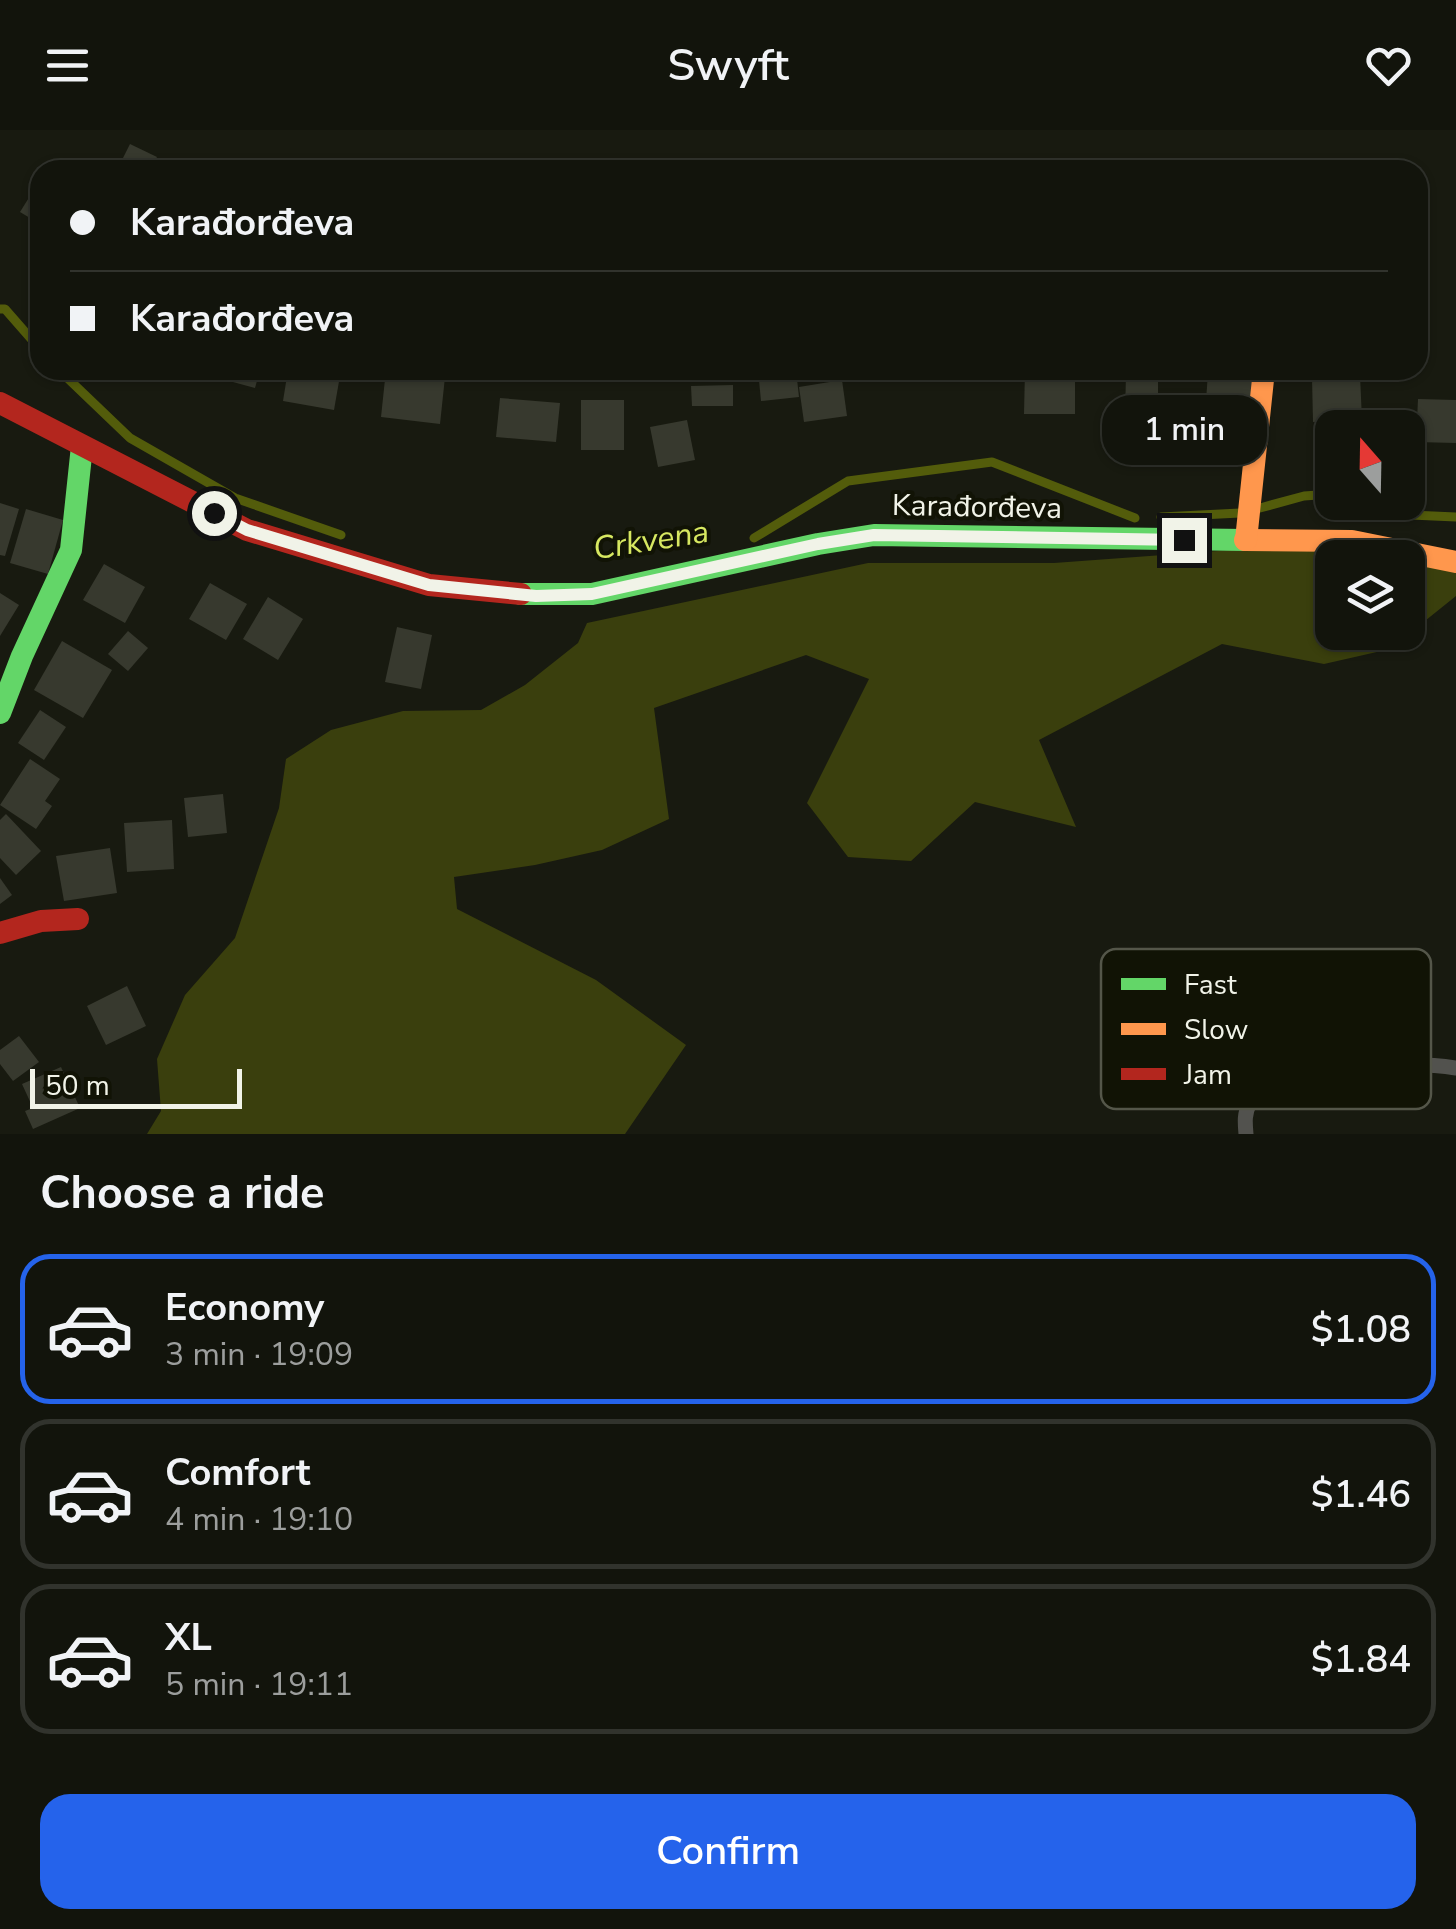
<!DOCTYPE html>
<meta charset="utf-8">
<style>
body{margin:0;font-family:"Nunito Sans",sans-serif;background:#1f211a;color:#f1f3f6;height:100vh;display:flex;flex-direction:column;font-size:38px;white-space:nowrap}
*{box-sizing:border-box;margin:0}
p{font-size:32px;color:#9c9e9d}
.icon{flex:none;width:55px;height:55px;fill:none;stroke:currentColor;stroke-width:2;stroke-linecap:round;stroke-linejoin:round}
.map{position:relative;height:1004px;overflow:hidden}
.side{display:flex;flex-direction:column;background:#12140c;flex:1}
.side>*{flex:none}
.banner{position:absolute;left:30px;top:30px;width:1398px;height:220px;border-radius:30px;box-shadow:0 2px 8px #0004,0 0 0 2px #31332d;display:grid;align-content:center;height:220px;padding:0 40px;background:#12140c}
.needle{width:65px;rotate:340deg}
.controls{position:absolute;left:1315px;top:280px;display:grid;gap:20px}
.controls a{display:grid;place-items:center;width:110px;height:110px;border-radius:20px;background:#12140c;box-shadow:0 2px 8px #0004,0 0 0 2px #31332d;font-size:50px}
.scale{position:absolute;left:30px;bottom:25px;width:212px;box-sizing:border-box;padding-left:10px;border:5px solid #f1f3e8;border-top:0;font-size:28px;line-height:35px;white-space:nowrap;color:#f1f3e8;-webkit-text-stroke:8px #111305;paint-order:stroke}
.end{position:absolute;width:45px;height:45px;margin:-22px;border:12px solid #f1f3e8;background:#111;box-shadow:0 0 0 5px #111}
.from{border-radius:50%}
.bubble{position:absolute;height:70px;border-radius:30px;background:#12140c;box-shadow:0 2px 8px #0004,0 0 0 2px #31332d;font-size:32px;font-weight:600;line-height:70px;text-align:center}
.banner b{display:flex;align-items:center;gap:35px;height:95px;font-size:38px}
.banner b+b{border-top:2px solid #31332d}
.banner i{width:25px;height:25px;background:#f1f3f6}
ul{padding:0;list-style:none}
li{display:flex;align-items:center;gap:30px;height:150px;margin:0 20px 15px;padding:0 20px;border:5px solid #31332d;border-radius:30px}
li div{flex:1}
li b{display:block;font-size:38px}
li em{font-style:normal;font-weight:600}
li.selected{border-color:#2563eb}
li>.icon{width:90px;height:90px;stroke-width:1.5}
h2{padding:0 40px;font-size:45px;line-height:120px}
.cta{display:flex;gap:20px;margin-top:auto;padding:20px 40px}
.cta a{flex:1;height:115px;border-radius:30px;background:#2563eb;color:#fff;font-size:40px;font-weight:600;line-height:115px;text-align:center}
header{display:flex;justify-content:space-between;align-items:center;height:130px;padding:0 40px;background:#12140c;font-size:45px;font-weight:600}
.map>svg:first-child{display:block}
.green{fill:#3a3f0d;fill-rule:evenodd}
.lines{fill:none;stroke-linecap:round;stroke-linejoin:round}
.stream{stroke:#535c0b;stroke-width:9}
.building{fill:#37392e}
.lane{stroke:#52524e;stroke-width:15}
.fast{stroke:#63d668;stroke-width:22}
.slow{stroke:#ff974d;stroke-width:22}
.jam{stroke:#b3261e;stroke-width:22}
.route{stroke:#f1f3e8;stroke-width:12}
.labels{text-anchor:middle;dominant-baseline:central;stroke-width:8;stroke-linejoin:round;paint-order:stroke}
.street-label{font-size:30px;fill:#f1f3e8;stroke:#111305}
.water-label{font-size:32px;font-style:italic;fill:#d7e861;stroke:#111305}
.key{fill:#111305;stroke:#545649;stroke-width:2.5}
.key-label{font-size:28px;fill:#f1f3e8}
</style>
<header><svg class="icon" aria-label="menu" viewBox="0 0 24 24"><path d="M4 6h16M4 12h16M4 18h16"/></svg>Swyft<svg class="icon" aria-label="heart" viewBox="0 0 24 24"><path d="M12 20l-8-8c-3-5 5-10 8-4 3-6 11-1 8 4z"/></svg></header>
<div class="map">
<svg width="1456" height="1004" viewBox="0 0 1456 1004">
<rect width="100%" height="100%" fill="#181a10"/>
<path class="green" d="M1352 411 1456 432V466L1390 519 1324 534 1222 514 1039 610 1076 697 975 672 911 731 848 727 807 673 869 549 806 525 654 578 669 689 602 720 535 735 454 747 457 779 596 850 686 915 625 1004H147L161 981 157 929 185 865 235 808 279 678 286 629 331 600 403 581 481 580 525 555 578 513 587 493 868 433H1054ZM1332 428H1408V502H1332Z"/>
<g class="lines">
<g class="stream">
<polyline points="0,179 5,179 40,219"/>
<polyline points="59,240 130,308 235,368 341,405"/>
<polyline points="1385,372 1411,385 1456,387"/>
<polyline points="1260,378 1304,366 1332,364"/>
<polyline points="1161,387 1240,383"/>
<polyline points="754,408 848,351 992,332 1135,388"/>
</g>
</g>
<g class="building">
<polygon points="130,14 157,27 150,40 117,40"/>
<polygon points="40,50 40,94 20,82"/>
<polygon points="1418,107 1427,108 1424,137 1418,136"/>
<polygon points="208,240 260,240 255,258 207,245"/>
<polygon points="288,240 341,240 334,280 283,271"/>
<polygon points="386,240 445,247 440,294 381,287"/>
<polygon points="758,240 796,240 799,267 761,271"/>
<polygon points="1025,240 1075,240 1075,284 1024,284"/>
<polygon points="1126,242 1158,242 1158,291 1125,291"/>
<polygon points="1208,242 1255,245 1251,304 1204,301"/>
<polygon points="1360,245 1362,290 1313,292 1312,247"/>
<polygon points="842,250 847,286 804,292 799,257"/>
<polygon points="733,255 733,276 692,276 691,256"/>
<polygon points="500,268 560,273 556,312 496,307"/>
<polygon points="1418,269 1456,270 1456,313 1416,312"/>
<rect x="581" y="270" width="43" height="50"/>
<polygon points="687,290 695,330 658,337 650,297"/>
<polygon points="0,373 19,379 5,426 0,425"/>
<polygon points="26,379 63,390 48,444 10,433"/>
<polygon points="104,434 145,457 125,493 83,470"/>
<polygon points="210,453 247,474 226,510 189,489"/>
<polygon points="0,463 19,475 0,506"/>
<polygon points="268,467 303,489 278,530 243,509"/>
<polygon points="397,497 432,505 421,559 385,552"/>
<polygon points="128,501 148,518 128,541 108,524"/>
<polygon points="62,511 112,540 83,588 34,560"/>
<polygon points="40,580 66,597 44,630 18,613"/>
<polygon points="30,629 60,649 45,671 52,676 36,699 0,675"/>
<polygon points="223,664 227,703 188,707 184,668"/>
<polygon points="6,684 41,721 16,745 0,728 0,690"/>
<polygon points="172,690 174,739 127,742 124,693"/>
<polygon points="110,718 117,763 64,771 56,726"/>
<polygon points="0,748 12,765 0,774"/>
<polygon points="127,856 146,896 106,915 87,876"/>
<polygon points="19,906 39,932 13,951 0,934 0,920"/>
<polygon points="61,937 80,978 33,999 25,981 33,978 22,954"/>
</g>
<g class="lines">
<path class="lane" d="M1246 1004C1245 993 1244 983 1250 973 1280 931 1410 931 1456 938"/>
<g class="fast">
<polyline points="521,464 592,464 818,414 874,405 1245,410"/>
<polyline points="0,583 22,526 71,420 82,316"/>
</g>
<g class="slow">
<polyline points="1245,410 1352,411 1456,432"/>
<polyline points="1246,410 1264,240"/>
</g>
<g class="jam">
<polyline points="0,273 247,400 429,455 521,464"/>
<polyline points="0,803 41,791 78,789"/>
</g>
</g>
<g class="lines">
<polyline class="route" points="214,383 247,400 429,455 536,466 592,464 818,414 874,405 1184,410"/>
</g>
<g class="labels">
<g class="street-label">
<text transform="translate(977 377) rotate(1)">Karađorđeva</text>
</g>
<g class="water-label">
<text transform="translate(651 410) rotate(-9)">Crkvena</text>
</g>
</g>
<rect x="1101" y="819" width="330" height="160" rx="15" class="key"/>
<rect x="1121" y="848" width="45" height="12" fill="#63d668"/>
<rect x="1121" y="893" width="45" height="12" fill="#ff974d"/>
<rect x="1121" y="938" width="45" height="12" fill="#b3261e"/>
<g class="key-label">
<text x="1184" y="864">Fast</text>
<text x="1184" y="909">Slow</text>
<text x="1184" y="954">Jam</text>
</g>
</svg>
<div class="controls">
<a><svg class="needle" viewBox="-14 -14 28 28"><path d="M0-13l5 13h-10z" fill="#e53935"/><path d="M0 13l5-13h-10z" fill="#9c9e9d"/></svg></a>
<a><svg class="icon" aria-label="layers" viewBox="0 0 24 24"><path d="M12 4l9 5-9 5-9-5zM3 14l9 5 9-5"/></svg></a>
</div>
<div class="scale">50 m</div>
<i class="end from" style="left:214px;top:383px"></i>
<i class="end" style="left:1184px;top:410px"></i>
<div class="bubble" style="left:1102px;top:265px;width:165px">1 min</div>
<div class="banner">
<b><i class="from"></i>Karađorđeva</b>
<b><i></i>Karađorđeva</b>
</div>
</div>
<section class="side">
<h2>Choose a ride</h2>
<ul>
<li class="selected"><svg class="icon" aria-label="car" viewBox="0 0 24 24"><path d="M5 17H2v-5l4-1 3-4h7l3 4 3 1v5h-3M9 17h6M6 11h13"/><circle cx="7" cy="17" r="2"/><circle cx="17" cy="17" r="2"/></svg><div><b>Economy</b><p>3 min · 19:09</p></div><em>$1.08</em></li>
<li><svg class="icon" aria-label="car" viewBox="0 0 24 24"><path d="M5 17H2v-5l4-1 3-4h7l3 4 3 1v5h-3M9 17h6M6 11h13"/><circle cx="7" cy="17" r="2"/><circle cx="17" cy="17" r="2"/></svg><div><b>Comfort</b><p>4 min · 19:10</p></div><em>$1.46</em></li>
<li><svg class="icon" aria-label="car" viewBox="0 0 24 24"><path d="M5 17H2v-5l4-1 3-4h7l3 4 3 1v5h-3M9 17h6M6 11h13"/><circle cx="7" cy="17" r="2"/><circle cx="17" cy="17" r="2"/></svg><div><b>XL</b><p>5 min · 19:11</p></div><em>$1.84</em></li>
</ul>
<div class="cta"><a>Confirm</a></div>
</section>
